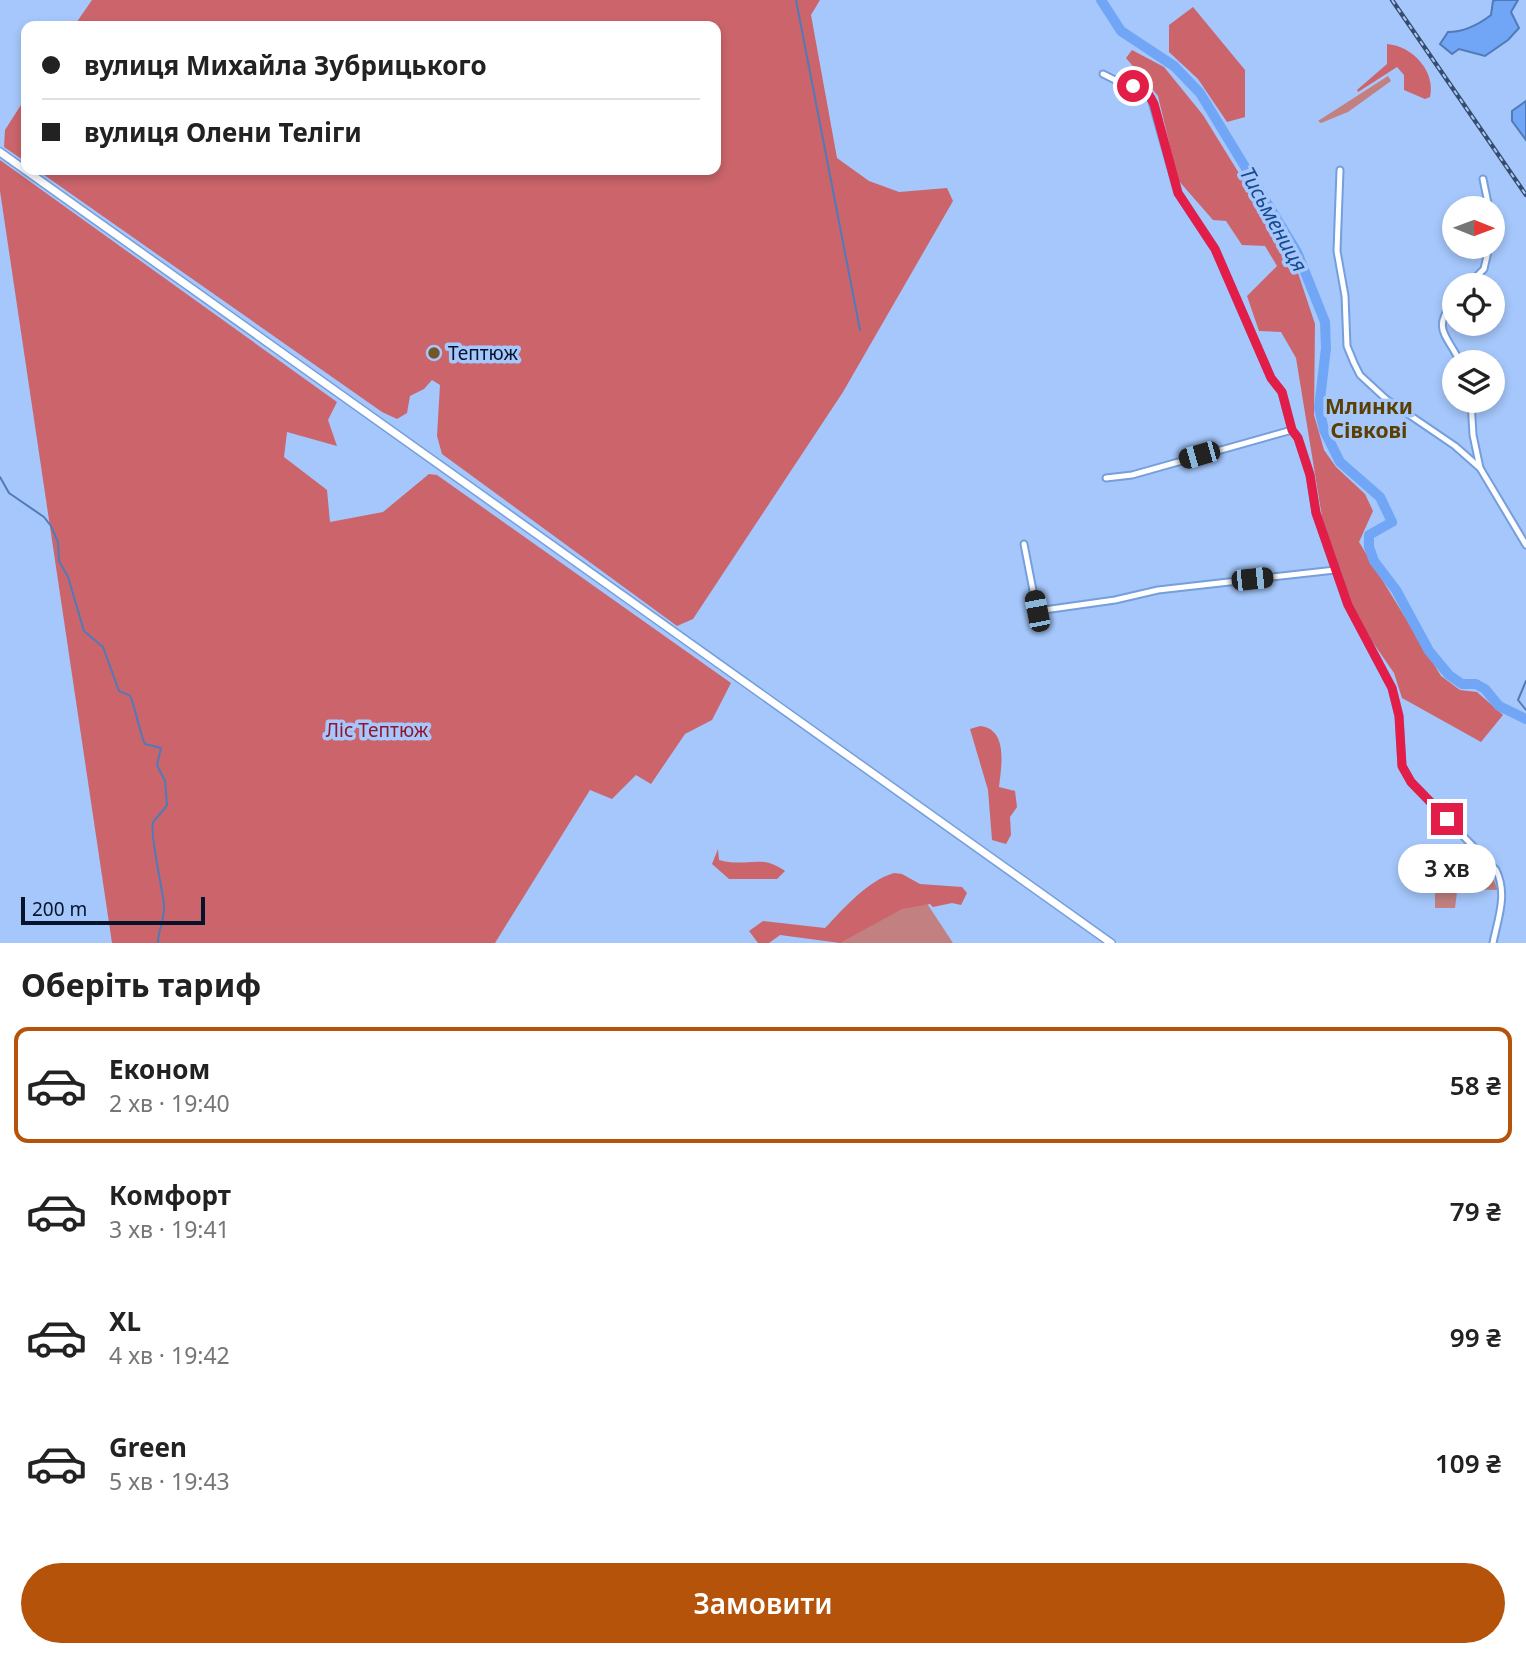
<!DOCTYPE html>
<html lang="uk">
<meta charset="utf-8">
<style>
body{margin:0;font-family:"Noto Sans",sans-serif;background:#f2f2f2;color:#222;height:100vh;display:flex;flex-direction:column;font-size:26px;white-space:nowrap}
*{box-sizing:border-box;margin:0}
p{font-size:23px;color:#767676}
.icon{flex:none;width:38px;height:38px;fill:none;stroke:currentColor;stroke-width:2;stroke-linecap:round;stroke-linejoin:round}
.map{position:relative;height:943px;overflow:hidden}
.side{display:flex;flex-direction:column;background:#fff;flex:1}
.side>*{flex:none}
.guide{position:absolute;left:21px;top:21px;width:700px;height:154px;border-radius:14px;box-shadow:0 4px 10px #0003;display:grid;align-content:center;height:154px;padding:0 21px;background:#fff}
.needle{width:46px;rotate:91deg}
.controls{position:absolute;left:1442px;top:196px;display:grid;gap:14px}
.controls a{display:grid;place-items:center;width:63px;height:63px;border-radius:50%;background:#fff;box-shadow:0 4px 10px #0003;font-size:35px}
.scale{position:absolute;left:21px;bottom:18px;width:184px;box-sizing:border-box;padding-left:7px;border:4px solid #05142b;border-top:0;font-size:19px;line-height:24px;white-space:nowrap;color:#05142b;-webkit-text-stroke:5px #a5c7fb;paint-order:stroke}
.end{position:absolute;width:32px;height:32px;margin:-16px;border:9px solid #e11d48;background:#fff;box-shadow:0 0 0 4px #fff}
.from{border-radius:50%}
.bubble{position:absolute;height:49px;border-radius:24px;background:#fff;box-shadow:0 4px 10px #0003;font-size:23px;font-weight:600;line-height:49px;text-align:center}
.car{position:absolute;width:21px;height:42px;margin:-21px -10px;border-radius:9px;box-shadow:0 0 5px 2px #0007;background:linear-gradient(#222 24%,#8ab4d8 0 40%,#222 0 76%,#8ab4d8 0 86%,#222 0)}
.guide b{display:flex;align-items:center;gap:24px;height:66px;font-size:26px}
.guide b+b{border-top:2px solid #e0e0e0}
.guide i{width:18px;height:18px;background:#222}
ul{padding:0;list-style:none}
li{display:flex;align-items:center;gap:21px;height:116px;margin:0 14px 10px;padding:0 7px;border:4px solid transparent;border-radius:14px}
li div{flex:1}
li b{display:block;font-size:26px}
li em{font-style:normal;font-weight:600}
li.on{border-color:#b45309}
li>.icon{width:63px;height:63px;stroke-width:1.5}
h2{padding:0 21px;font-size:32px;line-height:84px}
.cta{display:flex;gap:14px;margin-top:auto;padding:14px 21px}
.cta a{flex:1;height:80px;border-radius:42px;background:#b45309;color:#fff;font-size:28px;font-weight:600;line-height:80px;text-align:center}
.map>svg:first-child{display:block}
.green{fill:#c28081}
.forest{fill:#cb656b}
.water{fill:#70a6f5;stroke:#507ab8;stroke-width:2}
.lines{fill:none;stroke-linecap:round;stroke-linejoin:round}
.stream{stroke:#507ab8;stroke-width:2}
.river{stroke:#70a6f5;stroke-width:10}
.minor-casing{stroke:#749edc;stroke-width:9}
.tertiary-casing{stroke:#749edc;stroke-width:10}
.minor{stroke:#fff;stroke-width:5}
.tertiary{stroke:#fff;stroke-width:7}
.rail-casing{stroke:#374c6c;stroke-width:4.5}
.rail{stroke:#a5c7fb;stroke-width:2;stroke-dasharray:5;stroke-linecap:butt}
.route{stroke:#e11d48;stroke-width:9}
.poi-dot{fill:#73572a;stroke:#a5c7fb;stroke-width:2.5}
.labels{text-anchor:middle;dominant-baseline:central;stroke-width:7;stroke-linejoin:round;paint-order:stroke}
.poi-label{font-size:19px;fill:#05142b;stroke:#a5c7fb;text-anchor:start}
.park-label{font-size:19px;fill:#94142c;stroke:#a5c7fb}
.water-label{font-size:21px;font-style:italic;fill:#184a90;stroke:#a5c7fb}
.neighbourhood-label{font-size:21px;font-weight:bold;fill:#5b3e01;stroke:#a5c7fb}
</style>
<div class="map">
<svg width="1526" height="943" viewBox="0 0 1526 943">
<rect width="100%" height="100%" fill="#a5c7fb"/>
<g class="green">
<polygon points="1388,76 1391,81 1348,112 1321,123 1318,121"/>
<polygon points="1435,876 1459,876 1455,908 1435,908"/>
<polygon points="1461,876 1492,876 1498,890 1459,889"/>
<polygon points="926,902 953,943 837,943 904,904"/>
</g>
<g class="forest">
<polygon points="92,0 820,0 811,15 837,158 869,181 899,192 947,188 953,201 843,392 693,619 677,626 442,454 437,436 440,385 432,380 424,389 410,396 407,413 397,419 382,412 37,170 716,170 716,26 74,26"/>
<polygon points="1193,7 1245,70 1245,117 1227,122 1198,79 1169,52 1169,25"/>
<path d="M1387 44C1413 46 1436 72 1430 97L1425 99 1404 90V75L1397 67 1358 92 1357 90 1387 64Z"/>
<polygon points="1132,50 1164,67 1203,115 1295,264 1315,324 1314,415 1324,450 1336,467 1365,494 1373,511 1359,542 1441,676 1460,690 1477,692 1503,715 1481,742 1402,698 1394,673 1354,615 1342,581 1323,523 1296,358 1281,332 1259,331 1247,296 1277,266 1265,246 1242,245 1226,221 1213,220 1178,180 1158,96 1126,58"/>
<polygon points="26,97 26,162 4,147 5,130"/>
<polygon points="0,160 337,402 328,420 337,446 287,432 284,457 327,490 330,522 383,512 429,474 437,475 731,683 712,720 685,734 651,784 636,775 612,799 590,790 495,943 112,943 0,191"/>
<path d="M980 726C1009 729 1001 768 999 787L1015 791 1017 807 1010 817 1011 835 1006 844 992 840 988 790 970 729Z"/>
<path d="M718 849 719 860C747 868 759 853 785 871L777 879H729L712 864Z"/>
<path d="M894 873 902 874 920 884 962 887 967 893 961 905 952 903 933 907 930 904 902 909 840 943 780 935 769 943H758L749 931 763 921 825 928C844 908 867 881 894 873Z"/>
</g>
<g class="water">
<path d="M1496 0H1518L1511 12 1519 28 1508 40 1485 56 1459 49 1452 54 1440 44 1448 32C1464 32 1478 25 1491 15L1493 1Z"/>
<polygon points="1526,101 1526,140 1512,121 1512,111"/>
</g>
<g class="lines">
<g class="stream">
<polyline points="796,0 860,330"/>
<path d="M0 477 9 493 44 517 51 526 58 542 59 561 68 577 84 631 103 647 119 691C122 693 126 693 130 696 133 698 140 735 145 744L161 748 157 765 165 781 167 805C163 812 156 817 153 823 149 831 163 891 164 905 165 919 158 930 158 943"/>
<polyline points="1526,681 1518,700 1526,710"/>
</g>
<polyline class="river" points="1101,0 1121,31 1174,66 1200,93 1297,252 1325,322 1326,348 1319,408 1324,430 1340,462 1380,497 1392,522 1369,535 1369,547 1374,561 1396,590 1429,651 1449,675 1462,684 1476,684 1485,689 1499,706 1526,719"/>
<g class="minor-casing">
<g id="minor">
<path d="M1103 74 1151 98 1178 193 1215 249 1271 378 1282 392 1292 430 1298 438 1310 475 1316 513 1348 605 1392 688 1399 716 1402 766 1411 782 1496 870C1508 894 1498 918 1493 943"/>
<polyline points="1340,170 1337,251 1345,296 1347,346 1354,363 1360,375 1386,399 1455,446 1480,468"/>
<polyline points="1483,179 1489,208"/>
<polyline points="1468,285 1484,269 1489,247"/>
<path d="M1454 300C1431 330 1447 334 1460 362"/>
<polyline points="1471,401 1473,435 1480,468 1526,545"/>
<polyline points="1106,478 1132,475 1292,430"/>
<polyline points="1024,544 1037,611 1115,600 1158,590 1335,570"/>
</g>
</g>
<g class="tertiary-casing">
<polyline id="tertiary" points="0,152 1111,943"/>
</g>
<use href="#minor" class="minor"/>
<use href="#tertiary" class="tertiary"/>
<g class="rail-casing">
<polyline id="rail" points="1392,0 1526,195"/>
</g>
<use href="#rail" class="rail"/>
</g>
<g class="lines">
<polyline class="route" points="1133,86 1149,95 1154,104 1178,193 1215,249 1271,378 1282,392 1292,430 1298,438 1310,475 1316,513 1348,605 1392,688 1399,716 1402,766 1411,782 1447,819"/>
</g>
<circle class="poi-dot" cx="434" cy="353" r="7"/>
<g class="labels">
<g class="poi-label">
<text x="448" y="353">Тептюж</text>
</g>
<g class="park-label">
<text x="377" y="730">Ліс Тептюж</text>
</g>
<g class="water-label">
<text transform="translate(1274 219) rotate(61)">Тисьмениця</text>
</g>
<g class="neighbourhood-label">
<text x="1369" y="406">Млинки<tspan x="1369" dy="24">Сівкові</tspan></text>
</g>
</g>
</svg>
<div class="controls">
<a><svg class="needle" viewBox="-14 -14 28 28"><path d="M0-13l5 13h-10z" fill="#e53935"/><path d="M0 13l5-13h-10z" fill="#767676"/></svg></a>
<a><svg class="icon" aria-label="locate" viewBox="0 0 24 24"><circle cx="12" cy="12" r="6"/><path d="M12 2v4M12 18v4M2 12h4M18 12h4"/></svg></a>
<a><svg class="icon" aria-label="layers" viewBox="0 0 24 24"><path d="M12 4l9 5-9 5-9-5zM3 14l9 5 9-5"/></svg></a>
</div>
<div class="scale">200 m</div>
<i class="end from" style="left:1133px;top:86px"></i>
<i class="end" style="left:1447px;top:819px"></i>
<div class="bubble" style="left:1398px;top:844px;width:98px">3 хв</div>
<i class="car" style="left:1199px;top:455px;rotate:254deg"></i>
<i class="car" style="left:1252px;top:579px;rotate:84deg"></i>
<i class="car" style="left:1037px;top:611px;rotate:349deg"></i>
<div class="guide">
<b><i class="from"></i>вулиця Михайла Зубрицького</b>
<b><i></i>вулиця Олени Теліги</b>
</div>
</div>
<section class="side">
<h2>Оберіть тариф</h2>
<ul>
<li class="on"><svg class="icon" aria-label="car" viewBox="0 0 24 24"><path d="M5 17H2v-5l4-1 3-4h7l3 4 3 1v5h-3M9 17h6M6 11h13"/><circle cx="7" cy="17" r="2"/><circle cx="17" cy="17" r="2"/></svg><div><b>Економ</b><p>2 хв · 19:40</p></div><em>58 ₴</em></li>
<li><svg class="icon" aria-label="car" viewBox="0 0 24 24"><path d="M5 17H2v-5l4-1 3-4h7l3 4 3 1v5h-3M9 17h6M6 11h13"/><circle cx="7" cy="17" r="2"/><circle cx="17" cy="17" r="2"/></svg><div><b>Комфорт</b><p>3 хв · 19:41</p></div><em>79 ₴</em></li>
<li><svg class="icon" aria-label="car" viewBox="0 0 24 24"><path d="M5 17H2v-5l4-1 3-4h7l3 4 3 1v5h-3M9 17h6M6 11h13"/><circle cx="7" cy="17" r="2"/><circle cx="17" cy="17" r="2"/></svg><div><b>XL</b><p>4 хв · 19:42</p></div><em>99 ₴</em></li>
<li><svg class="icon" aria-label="car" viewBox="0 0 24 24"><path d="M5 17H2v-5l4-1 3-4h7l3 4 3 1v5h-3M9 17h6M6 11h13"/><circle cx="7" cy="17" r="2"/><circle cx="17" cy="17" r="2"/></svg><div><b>Green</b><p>5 хв · 19:43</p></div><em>109 ₴</em></li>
</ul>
<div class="cta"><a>Замовити</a></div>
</section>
